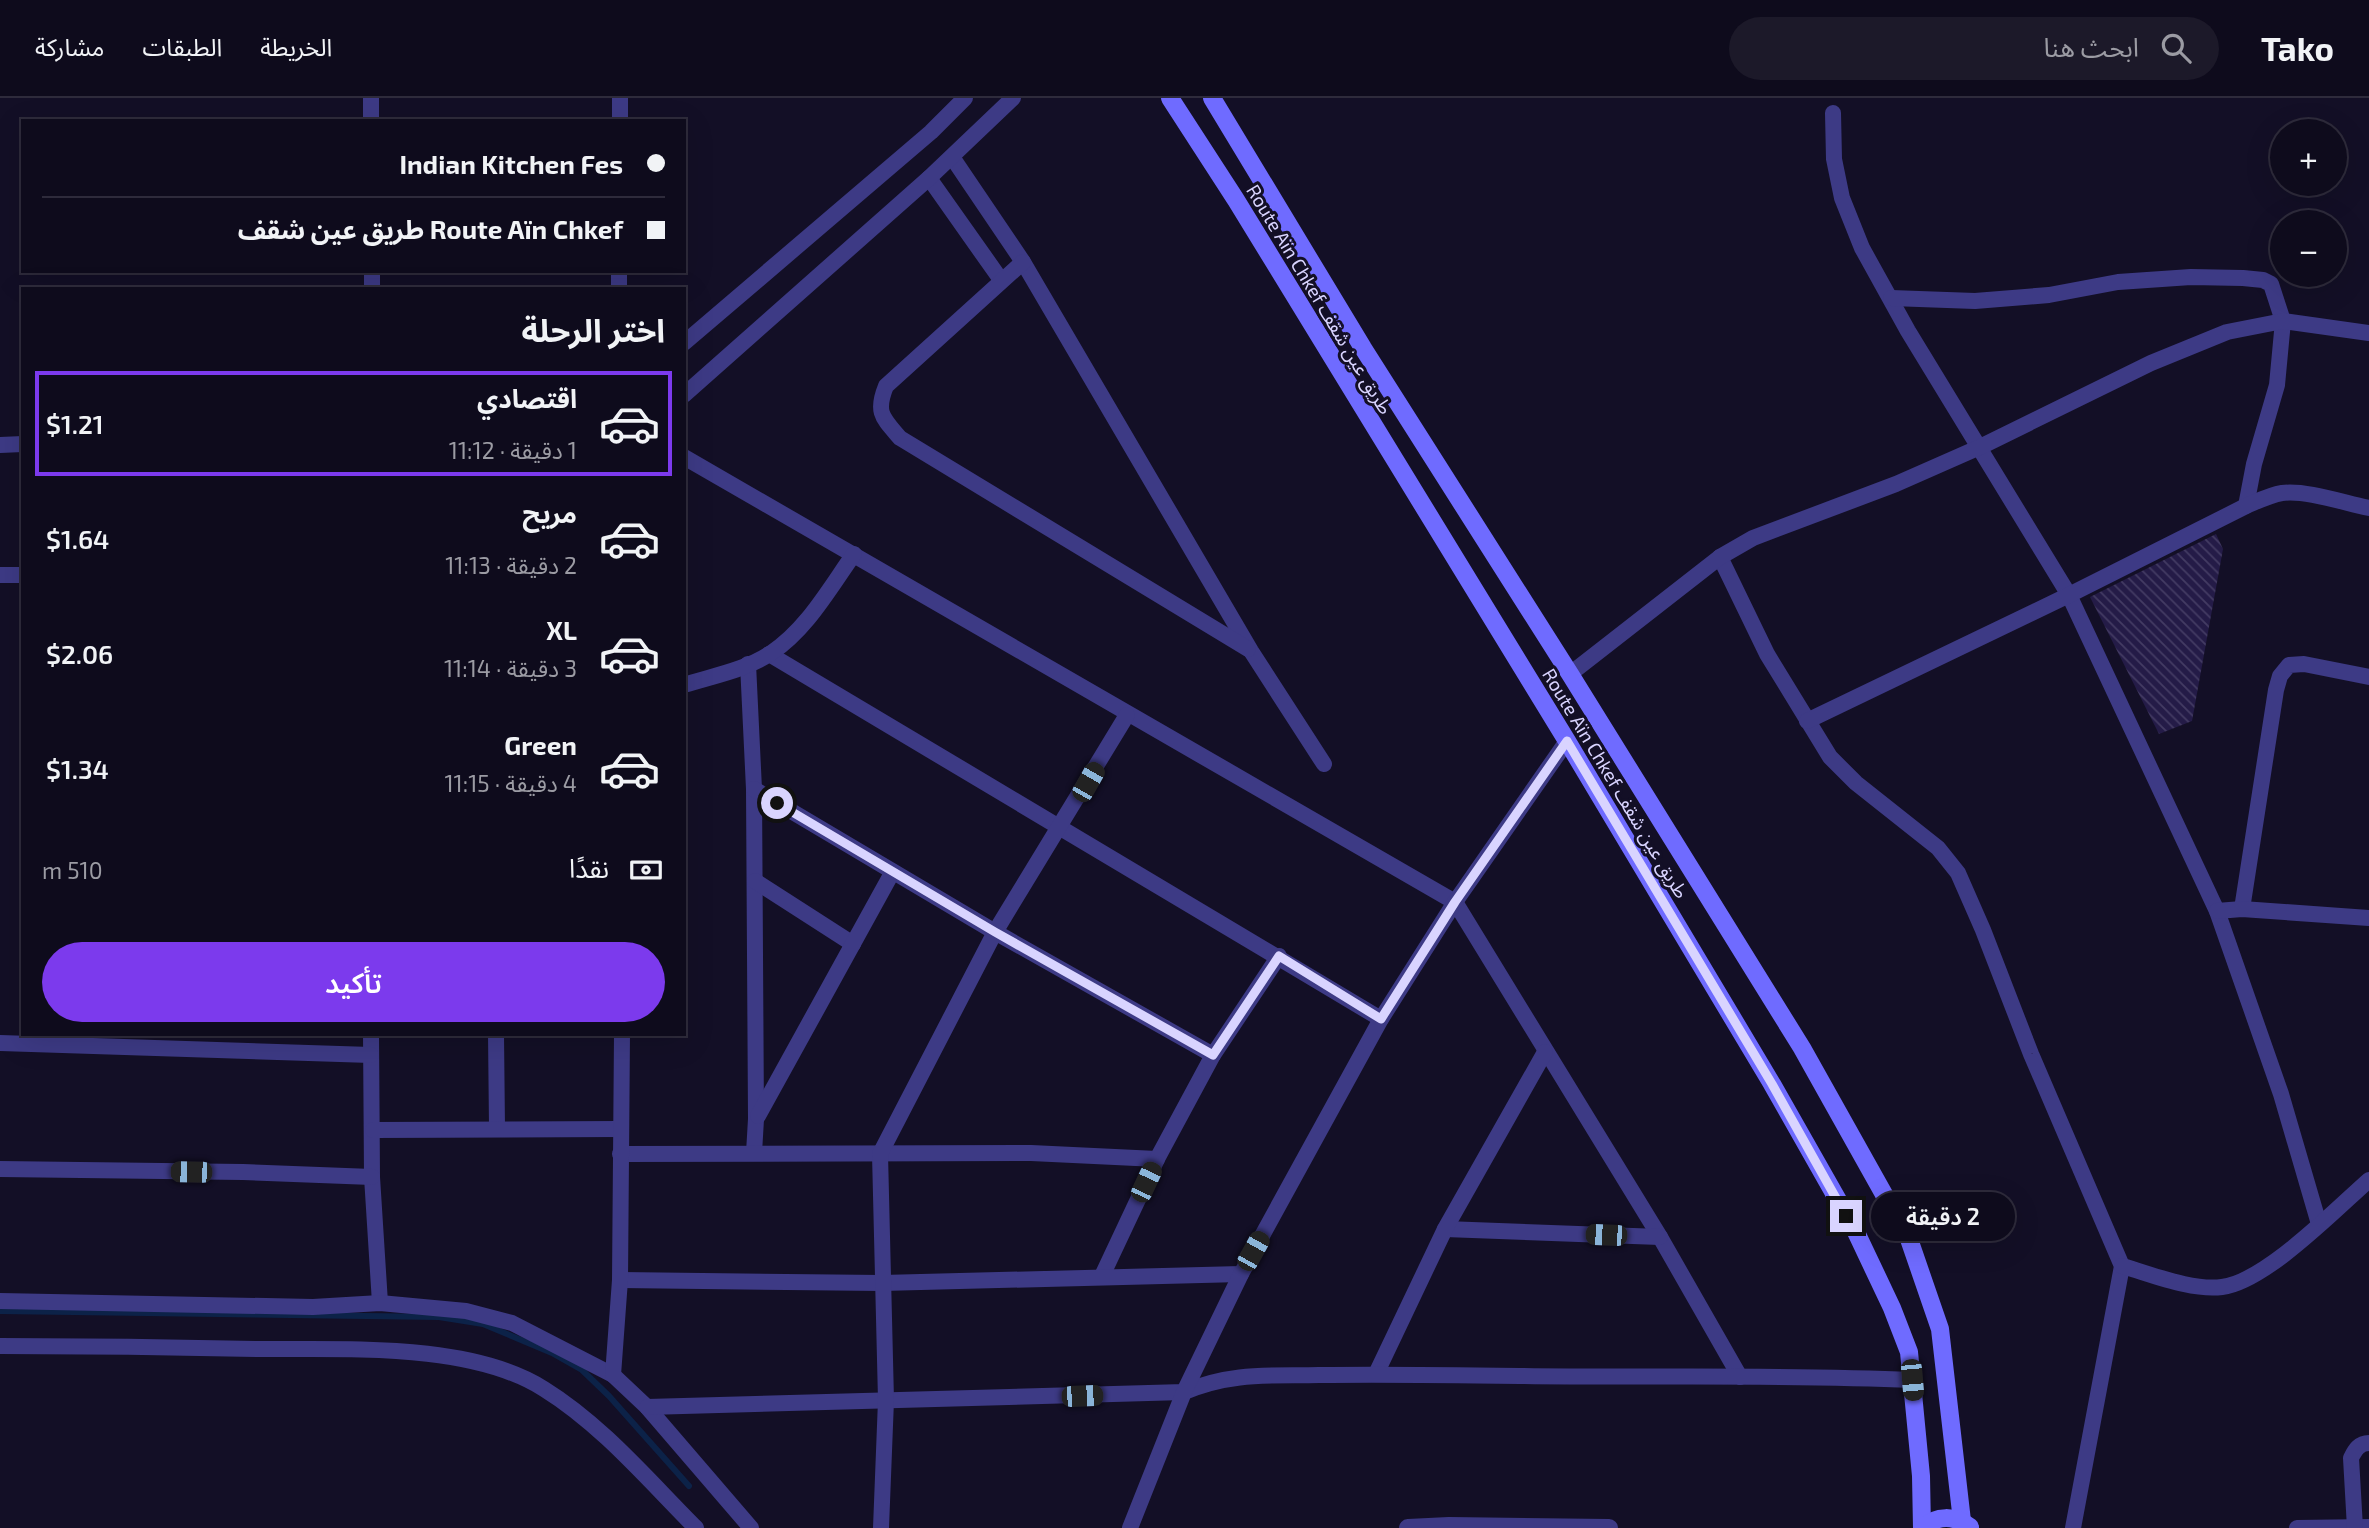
<!DOCTYPE html>
<html lang="ar">
<meta charset="utf-8">
<style>
body{margin:0;font-family:"Exo 2","Noto Sans Arabic",sans-serif;background:#1c1929;color:#f1f3f6;direction:rtl;height:100vh;display:flex;flex-direction:column;font-size:26px;white-space:nowrap}
*{box-sizing:border-box;margin:0}
p{font-size:23px;color:#9b9ba3}
.icon{flex:none;width:38px;height:38px;fill:none;stroke:currentColor;stroke-width:2;stroke-linecap:round;stroke-linejoin:round}
.map{position:relative;flex:1;overflow:hidden;direction:ltr}
.details{position:absolute;left:21px;top:189px;width:665px;height:749px;display:flex;flex-direction:column;background:#0e0b1c;border-radius:0px;box-shadow:0 7px 28px #0002,0 0 0 2px #2e2b3b;direction:rtl}
.details>*{flex:none}
.hud{position:absolute;left:21px;top:21px;width:665px;height:154px;border-radius:0px;box-shadow:0 7px 28px #0002,0 0 0 2px #2e2b3b;direction:rtl;display:grid;align-content:center;height:154px;padding:0 21px;background:#0e0b1c}
.controls{position:absolute;left:2270px;top:21px;display:grid;gap:14px}
.controls a{display:grid;place-items:center;width:77px;height:77px;border-radius:50%;background:#0e0b1c;box-shadow:0 7px 28px #0002,0 0 0 2px #2e2b3b;font-size:35px}
.end{position:absolute;width:32px;height:32px;margin:-16px;border:9px solid #d9d4ff;background:#111;box-shadow:0 0 0 4px #111}
.from{border-radius:50%}
.bubble{position:absolute;height:49px;border-radius:24px;background:#0e0b1c;box-shadow:0 7px 28px #0002,0 0 0 2px #2e2b3b;font-size:23px;font-weight:600;line-height:49px;text-align:center;direction:rtl}
.car{position:absolute;width:21px;height:42px;margin:-21px -10px;border-radius:9px;box-shadow:0 0 5px 2px #0007;background:linear-gradient(#222 24%,#8ab4d8 0 40%,#222 0 76%,#8ab4d8 0 86%,#222 0)}
.hud b{display:flex;align-items:center;gap:24px;height:66px;font-size:26px}
.hud b+b{border-top:2px solid #2e2b3b}
.hud i{width:18px;height:18px;background:#f1f3f6}
ul{padding:0;list-style:none}
li{display:flex;align-items:center;gap:21px;height:105px;margin:0 14px 10px;padding:0 7px;border:4px solid transparent;border-radius:0px}
li div{flex:1}
li b{display:block;font-size:26px}
li em{font-style:normal;font-weight:600}
li.on{border-color:#7c3aed}
li>.icon{width:63px;height:63px;stroke-width:1.5}
h2{padding:0 21px;font-size:32px;line-height:84px}
.pay{display:flex;align-items:center;gap:18px;height:77px;padding:0 21px;font-size:26px}
.pay p{margin-inline-start:auto}
.cta{display:flex;gap:14px;margin-top:auto;padding:14px 21px}
.cta a{flex:1;height:80px;border-radius:42px;background:#7c3aed;color:#fff;font-size:28px;font-weight:600;line-height:80px;text-align:center}
header{display:flex;align-items:center;gap:42px;box-sizing:border-box;height:98px;padding:0 35px;background:#0e0b1c;border-bottom:2px solid #2e2b3b}
header strong{font-size:33px}
nav{display:flex;gap:38px;margin-inline-start:auto;font-size:24px}
.search{width:490px;height:63px;background:#1c1929;display:flex;align-items:center;gap:18px;box-sizing:border-box;padding:0 24px;border-radius:38px;color:#9b9ba3;font-size:26px}
.map>svg:first-child{display:block}
.lines{fill:none;stroke-linecap:round;stroke-linejoin:round}
.stream{stroke:#0c2248;stroke-width:6}
.building{fill:url(#building-back-hatch)}
.minor{stroke:#3d3a85;stroke-width:16}
.tertiary{stroke:#3d3a85;stroke-width:18}
.secondary{stroke:#6f6bff;stroke-width:18}
.route{stroke:#d9d4ff;stroke-width:9}
.labels{text-anchor:middle;dominant-baseline:central;stroke-width:6;stroke-linejoin:round;paint-order:stroke}
.street-label{font-size:19px;fill:#d9d4ff;stroke:#130f26}
</style>
<header>
<strong>Tako</strong>
<div class="search"><svg class="icon" aria-label="search" viewBox="0 0 24 24"><circle cx="10" cy="10" r="6"/><path d="M15 15l6 6"/></svg>ابحث هنا</div>
<nav><a>الخريطة</a><a>الطبقات</a><a>مشاركة</a></nav>
</header>
<div class="map">
<svg width="2369" height="1430" viewBox="0 0 2369 1430">
<defs>
<pattern id="building-back-hatch" width="6" height="6" patternUnits="userSpaceOnUse" patternTransform="scale(1.75)"><rect width="6" height="6" fill="#241b47"/><path d="M-1 5l2 2M0 0l6 6M5-1l2 2" fill="none" stroke="#433b63"/></pattern>
</defs>
<rect width="100%" height="100%" fill="#130f26"/>
<g class="lines">
<polyline class="stream" points="0,1213 439,1219 483,1226 552,1255 582,1272 609,1298 689,1388"/>
</g>
<polygon class="building" points="2216,436 2223,451 2192,623 2159,636 2090,499"/>
<g class="lines">
<g class="minor">
<polyline points="371,0 371,23"/>
<polyline points="1833,15 1834,61 1842,100 1862,150 1908,233 2069,497 2217,813 2281,996 2319,1126"/>
<polyline points="620,23 620,0"/>
<polyline points="952,59 1023,164 1251,553 1324,666"/>
<polyline points="929,80 1001,182"/>
<path d="M1023 164 886 288C875 315 883 320 900 340L1248 551"/>
<polyline points="372,173 372,191"/>
<polyline points="619,191 619,173"/>
<polyline points="1891,200 1975,203 2049,197 2118,184 2191,179 2243,180 2263,182 2271,186 2283,223 2277,287 2254,366 2246,408"/>
<polyline points="684,245 931,34 965,0"/>
<polyline points="684,297 929,80 1013,0"/>
<polyline points="0,347 23,346"/>
<polyline points="684,359 1455,804 1660,1139 1740,1279"/>
<polyline points="1720,459 1767,556 1830,659 1856,685 1938,750 1958,775 1983,832 2031,956 2122,1168 2073,1430"/>
<polyline points="0,477 23,477"/>
<polyline points="769,556 1381,921"/>
<polyline points="748,566 754,691 756,1021 754,1055"/>
<polyline points="1570,576 1720,459 1753,440 1896,386 1980,349 2151,265 2227,234 2283,223 2369,235"/>
<path d="M684 587C712 578 746 572 771 555 807 531 829 491 854 456"/>
<path d="M1807 623 2069 497 2246 408C2258 403 2270 397 2282 395 2307 392 2344 405 2369 410"/>
<polyline points="754,691 995,834 1213,957"/>
<polyline points="755,783 853,846"/>
<polyline points="2242,811 2276,592 2280,578 2289,567 2304,566 2369,579"/>
<polyline points="2217,813 2242,811 2369,820"/>
<polyline points="371,936 372,1079 380,1205"/>
<polyline points="496,936 497,1030"/>
<polyline points="0,945 371,957"/>
<polyline points="758,1018 892,775"/>
<polyline points="373,1032 620,1031"/>
<polyline points="620,1056 1031,1055 1157,1061"/>
<polyline points="0,1071 243,1074 372,1079"/>
<polyline points="1445,1131 1660,1139"/>
<path d="M2122 1168C2151 1176 2192 1193 2222 1189 2265 1184 2336 1111 2369 1082"/>
<polyline points="1102,1178 1157,1061 1213,957 1279,858"/>
<polyline points="620,1182 882,1185 1241,1176"/>
<polyline points="0,1203 313,1209 380,1205 466,1213 512,1225 613,1277 647,1309 751,1430"/>
<path d="M0 1248C86 1248 173 1249 259 1251 345 1252 470 1244 544 1291 602 1327 648 1382 696 1430"/>
<polyline points="1376,1276 1445,1131 1545,954"/>
<polyline points="613,1277 620,1182 622,936"/>
<path d="M647 1309 1184 1294C1232 1274 1269 1278 1319 1277 1386 1276 1453 1277 1520 1278 1651 1280 1782 1276 1912 1282"/>
<polyline points="881,1430 886,1302 880,1056 995,834 1127,617"/>
<polyline points="1130,1430 1184,1294 1241,1176 1381,921 1455,804 1567,643"/>
<polyline points="2297,1430 2369,1429"/>
<path d="M2355 1430 2351 1360C2355 1352 2359 1345 2369 1345"/>
</g>
<polyline class="tertiary" points="1408,1430 1449,1428 1609,1430"/>
<g class="secondary">
<polyline points="1170,0 1236,102 1567,643 1772,986 1856,1134 1892,1210 1909,1254 1921,1378 1922,1430"/>
<polyline points="1212,0 1363,250 1570,576 1802,950 1909,1141 1940,1231 1962,1423"/>
<path d="M1922 1430C1937 1417 1954 1417 1970 1429"/>
</g>
</g>
<g class="lines">
<polyline class="route" points="777,705 995,834 1213,957 1279,858 1381,921 1455,804 1567,643 1772,986 1846,1118"/>
</g>
<g class="labels">
<g class="street-label">
<text transform="translate(1320 201) rotate(59)">Route Aïn Chkef طريق عين شقف</text>
<text transform="translate(1616 685) rotate(59)">Route Aïn Chkef طريق عين شقف</text>
</g>
</g>
</svg>
<div class="controls">
<a>+</a>
<a>−</a>
</div>
<i class="end from" style="left:777px;top:705px"></i>
<i class="end" style="left:1846px;top:1118px"></i>
<div class="bubble" style="left:1871px;top:1094px;width:144px">2 دقيقة</div>
<i class="car" style="left:1088px;top:684px;rotate:30deg"></i>
<i class="car" style="left:191px;top:1074px;rotate:271deg"></i>
<i class="car" style="left:1146px;top:1084px;rotate:25deg"></i>
<i class="car" style="left:1606px;top:1137px;rotate:272deg"></i>
<i class="car" style="left:1253px;top:1153px;rotate:29deg"></i>
<i class="car" style="left:1912px;top:1282px;rotate:175deg"></i>
<i class="car" style="left:1082px;top:1298px;rotate:88deg"></i>
<div class="hud">
<b><i class="from"></i>Indian Kitchen Fes</b>
<b><i></i>Route Aïn Chkef طريق عين شقف</b>
</div>
<section class="details">
<h2>اختر الرحلة</h2>
<ul>
<li class="on"><svg class="icon" aria-label="car" viewBox="0 0 24 24"><path d="M5 17H2v-5l4-1 3-4h7l3 4 3 1v5h-3M9 17h6M6 11h13"/><circle cx="7" cy="17" r="2"/><circle cx="17" cy="17" r="2"/></svg><div><b>اقتصادي</b><p>1 دقيقة · 11:12</p></div><em>$1.21</em></li>
<li><svg class="icon" aria-label="car" viewBox="0 0 24 24"><path d="M5 17H2v-5l4-1 3-4h7l3 4 3 1v5h-3M9 17h6M6 11h13"/><circle cx="7" cy="17" r="2"/><circle cx="17" cy="17" r="2"/></svg><div><b>مريح</b><p>2 دقيقة · 11:13</p></div><em>$1.64</em></li>
<li><svg class="icon" aria-label="car" viewBox="0 0 24 24"><path d="M5 17H2v-5l4-1 3-4h7l3 4 3 1v5h-3M9 17h6M6 11h13"/><circle cx="7" cy="17" r="2"/><circle cx="17" cy="17" r="2"/></svg><div><b>XL</b><p>3 دقيقة · 11:14</p></div><em>$2.06</em></li>
<li><svg class="icon" aria-label="car" viewBox="0 0 24 24"><path d="M5 17H2v-5l4-1 3-4h7l3 4 3 1v5h-3M9 17h6M6 11h13"/><circle cx="7" cy="17" r="2"/><circle cx="17" cy="17" r="2"/></svg><div><b>Green</b><p>4 دقيقة · 11:15</p></div><em>$1.34</em></li>
</ul>
<div class="pay"><svg class="icon" aria-label="cash" viewBox="0 0 24 24"><path d="M3 7h18v10H3z"/><circle cx="12" cy="12" r="2"/></svg>نقدًا<p>510 m</p></div>
<div class="cta"><a>تأكيد</a></div>
</section>
</div>
